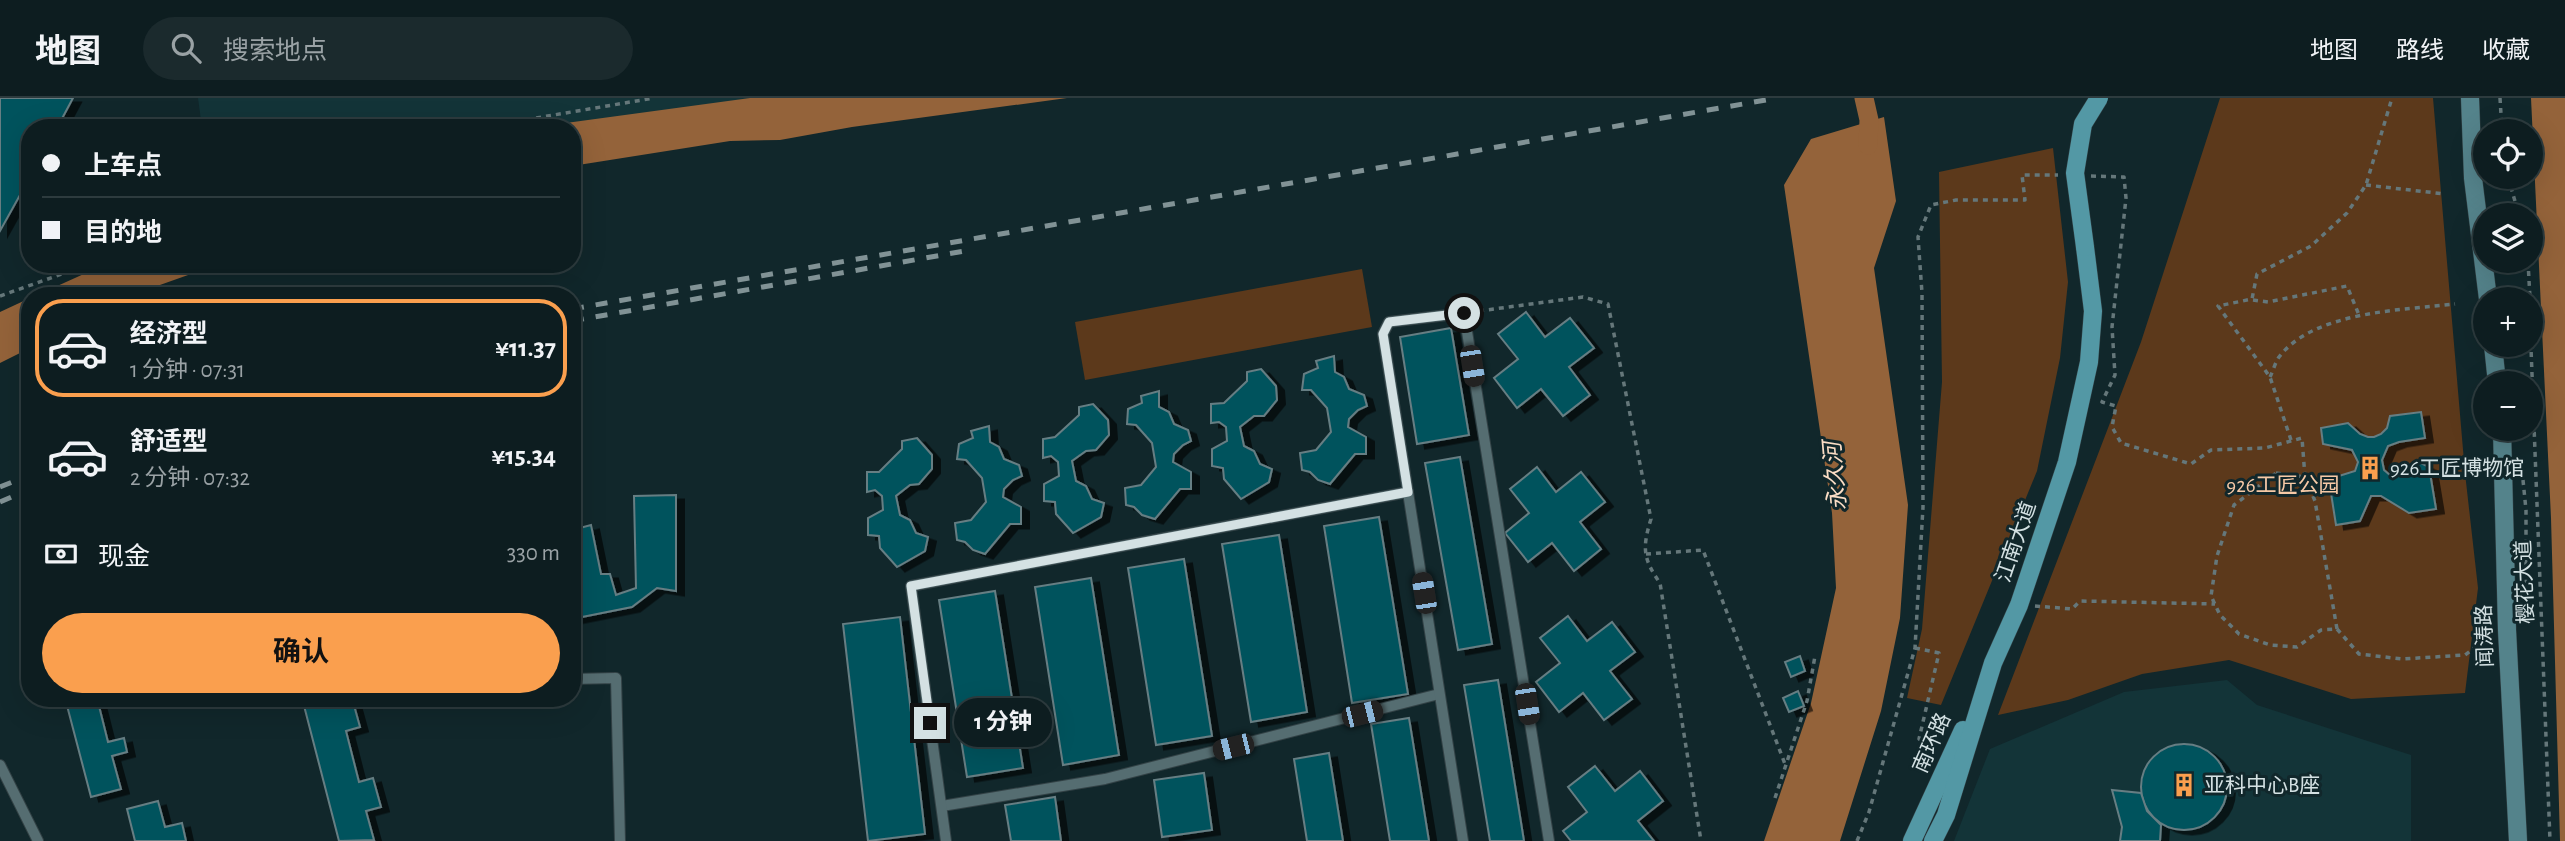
<!DOCTYPE html>
<html lang="zh">
<meta charset="utf-8">
<style>
body{margin:0;font-family:"Alegreya Sans","Noto Sans SC",sans-serif;background:#1b2a2d;color:#f1f3f6;height:100vh;display:flex;flex-direction:column;font-size:26px;white-space:nowrap}
*{box-sizing:border-box;margin:0}
p{font-size:23px;color:#9aa2a5}
.icon{flex:none;width:38px;height:38px;fill:none;stroke:currentColor;stroke-width:2;stroke-linecap:round;stroke-linejoin:round}
.map{position:relative;flex:1;overflow:hidden}
.drawer{position:absolute;left:21px;top:189px;width:560px;height:420px;display:flex;flex-direction:column;background:#0d1d20;border-radius:28px;box-shadow:0 7px 28px #0002,0 0 0 2px #2d3b3e}
.drawer>*{flex:none}
.top-card{position:absolute;left:21px;top:21px;width:560px;height:154px;border-radius:28px;box-shadow:0 7px 28px #0002,0 0 0 2px #2d3b3e;display:grid;align-content:center;height:154px;padding:0 21px;background:#0d1d20}
.fabs{position:absolute;left:2473px;top:21px;display:grid;gap:14px}
.fabs a{display:grid;place-items:center;width:70px;height:70px;border-radius:50%;background:#0d1d20;box-shadow:0 7px 28px #0002,0 0 0 2px #2d3b3e;font-size:35px}
.end{position:absolute;width:32px;height:32px;margin:-16px;border:9px solid #d4e1e3;background:#111;box-shadow:0 0 0 4px #111}
.from{border-radius:50%}
.bubble{position:absolute;height:49px;border-radius:24px;background:#0d1d20;box-shadow:0 7px 28px #0002,0 0 0 2px #2d3b3e;font-size:23px;font-weight:700;line-height:49px;text-align:center}
.car{position:absolute;width:21px;height:42px;margin:-21px -10px;border-radius:9px;box-shadow:0 0 5px 2px #0007;background:linear-gradient(#222 24%,#8ab4d8 0 40%,#222 0 76%,#8ab4d8 0 86%,#222 0)}
.top-card b{display:flex;align-items:center;gap:24px;height:66px;font-size:26px}
.top-card b+b{border-top:2px solid #2d3b3e}
.top-card i{width:18px;height:18px;background:#f1f3f6}
ul{padding:12px 0 0;list-style:none}
li{display:flex;align-items:center;gap:21px;height:98px;margin:0 14px 10px;padding:0 7px;border:4px solid transparent;border-radius:28px}
li div{flex:1}
li b{display:block;font-size:26px}
li em{font-style:normal;font-weight:700}
li.selected{border-color:#fa9f4e}
li>.icon{width:63px;height:63px;stroke-width:1.5}
.pay{display:flex;align-items:center;gap:18px;height:77px;padding:0 21px;font-size:26px}
.pay p{margin-inline-start:auto}
.primary-button{display:flex;gap:14px;margin-top:auto;padding:14px 21px}
.primary-button a{flex:1;height:80px;border-radius:42px;background:#fa9f4e;color:#111;font-size:28px;font-weight:700;line-height:80px;text-align:center}
header{display:flex;align-items:center;gap:42px;box-sizing:border-box;height:98px;padding:0 35px;background:#0d1d20;border-bottom:2px solid #2d3b3e}
header strong{font-size:33px}
nav{display:flex;gap:38px;margin-inline-start:auto;font-size:24px}
.search{width:490px;height:63px;background:#1b2a2d;display:flex;align-items:center;gap:18px;box-sizing:border-box;padding:0 24px;border-radius:38px;color:#9aa2a5;font-size:26px}
.map>svg:first-child{display:block}
.built{fill:#133438}
.green{fill:#5c391b}
.water{fill:#94633a}
.lines{fill:none;stroke-linecap:round;stroke-linejoin:round}
.canal{stroke:#94633a;stroke-width:19}
.building{fill:#04525d;stroke:#667e83;stroke-width:2;filter:url(#shadow)}
.lane-casing{stroke:#334246;stroke-width:12}
.secondary-casing{stroke:#334246;stroke-width:19}
.primary-casing{stroke:#334246;stroke-width:19}
.path{stroke:#65777a;stroke-width:3.5;stroke-dasharray:5 5;stroke-linecap:butt}
.lane{stroke:#556d71;stroke-width:10}
.secondary{stroke:#54838b;stroke-width:18}
.primary{stroke:#5398a5;stroke-width:18}
.rail{stroke:#819295;stroke-width:5;stroke-dasharray:12 12;stroke-linecap:butt}
.primary-bridge-casing{stroke:#334246;stroke-width:19;stroke-linecap:butt}
.primary-bridge{stroke:#5398a5;stroke-width:18}
.route{stroke:#d4e1e3;stroke-width:9}
.labels{text-anchor:middle;dominant-baseline:central;stroke-width:6;stroke-linejoin:round;paint-order:stroke}
.poi-label{font-size:21px;fill:#d4e1e3;stroke:#11272b;text-anchor:start}
.park-label{font-size:21px;fill:#f6c9a6;stroke:#11272b}
.street-label{font-size:21px;fill:#d4e1e3;stroke:#11272b}
.water-label{font-size:23px;font-style:italic;fill:#fbddc5;stroke:#11272b}
</style>
<header>
<strong>地图</strong>
<div class="search"><svg class="icon" aria-label="search" viewBox="0 0 24 24"><circle cx="10" cy="10" r="6"/><path d="M15 15l6 6"/></svg>搜索地点</div>
<nav><a>地图</a><a>路线</a><a>收藏</a></nav>
</header>
<div class="map">
<svg width="2565" height="743" viewBox="0 0 2565 743">
<defs>
<filter id="shadow"><feDropShadow dx="8" dy="4.5" stdDeviation="0" flood-color="#0009"/></filter>
</defs>
<rect width="100%" height="100%" fill="#11272b"/>
<g class="built">
<polygon points="198,0 937,0 572,30 202,30"/>
<polygon points="2227,582 2257,607 2411,657 2411,743 1954,743 1990,651 2124,594"/>
</g>
<g class="green">
<polygon points="2220,0 2433,0 2465,375 2478,490 2465,595 2351,601 2229,562 2142,576 2068,602 1998,617 2141,244"/>
<polygon points="2053,50 2068,184 2060,260 2037,373 1941,607 1907,600 1922,531 1942,284 1939,74"/>
<polygon points="1362,171 1372,229 1085,282 1075,224"/>
</g>
<g class="water">
<polygon points="750,0 1067,0 852,29 780,42 730,43 572,68 572,30 529,30"/>
<polygon points="2531,0 2565,0 2565,743 2560,743 2551,420"/>
<polygon points="1884,19 1896,103 1874,170 1908,407 1900,520 1881,613 1840,743 1764,743 1811,605 1836,490 1832,415 1784,87 1811,41"/>
<polygon points="106,166 219,166 129,198 35,198"/>
<polygon points="30,200 30,250 0,265 0,214"/>
</g>
<g class="lines">
<polyline class="canal" points="1864,0 1869,22 1868,47"/>
</g>
<g class="building">
<polygon points="0,0 73,0 57,30 30,30 30,79 0,133"/>
<polygon points="1526,214 1545,239 1570,220 1594,250 1569,269 1590,297 1563,318 1541,291 1517,310 1494,280 1518,261 1498,236"/>
<polygon points="1451,230 1469,337 1417,346 1400,239"/>
<polygon points="1334,258 1335,274 1344,279 1349,291 1364,297 1367,308 1358,312 1349,321 1348,329 1366,339 1366,356 1355,356 1330,386 1318,382 1310,374 1302,372 1300,355 1316,352 1331,334 1327,310 1311,292 1302,292 1304,276 1318,270 1316,263"/>
<polygon points="1261,271 1276,288 1277,302 1264,318 1254,318 1240,329 1244,348 1254,353 1260,366 1272,371 1269,384 1241,401 1224,381 1223,370 1212,368 1212,351 1227,343 1226,329 1219,324 1211,325 1211,306 1224,305 1247,283 1247,274"/>
<polygon points="1159,293 1159,309 1169,314 1174,326 1188,332 1191,343 1183,347 1174,356 1173,364 1191,374 1191,391 1180,391 1155,421 1142,417 1134,409 1126,407 1125,390 1141,387 1156,369 1152,345 1136,327 1127,326 1128,311 1142,305 1141,298"/>
<polygon points="1093,306 1108,322 1109,337 1096,352 1086,353 1072,363 1076,383 1086,388 1092,401 1104,405 1101,419 1073,435 1056,416 1055,404 1044,403 1044,386 1059,378 1058,364 1051,358 1043,360 1043,341 1055,339 1079,317 1079,309"/>
<polygon points="2421,314 2425,340 2399,344 2388,348 2382,362 2384,372 2391,378 2402,377 2417,363 2429,369 2436,411 2409,415 2381,398 2371,398 2360,423 2336,427 2328,376 2339,378 2355,373 2358,364 2352,352 2323,346 2321,330 2348,325 2360,336 2368,339 2374,339 2381,336 2387,330 2390,318"/>
<polygon points="989,328 990,344 999,349 1004,361 1019,367 1022,378 1013,382 1004,391 1003,399 1021,409 1021,426 1010,426 985,456 973,452 965,444 957,442 955,425 971,422 986,404 982,380 966,362 957,361 959,346 973,340 971,333"/>
<polygon points="917,340 932,357 932,371 919,386 910,387 896,398 900,417 910,422 916,435 928,439 925,453 897,469 880,450 879,438 868,437 868,420 883,412 882,398 875,392 867,394 867,374 879,374 902,351 902,343"/>
<polygon points="1460,359 1492,546 1458,552 1425,365"/>
<polygon points="1537,369 1556,394 1581,374 1605,404 1580,424 1601,451 1574,473 1552,445 1528,464 1505,435 1529,415 1510,391"/>
<polygon points="676,397 676,493 657,490 632,509 572,521 572,432 591,427 601,476 610,476 616,497 636,490 634,398"/>
<polygon points="1379,419 1408,596 1352,605 1324,428"/>
<polygon points="1279,437 1307,614 1251,624 1222,446"/>
<polygon points="1184,461 1212,638 1156,647 1128,470"/>
<polygon points="1091,480 1119,657 1063,667 1035,489"/>
<polygon points="995,493 1023,670 967,679 939,502"/>
<polygon points="1568,518 1587,543 1612,524 1635,554 1610,573 1632,601 1604,622 1583,595 1559,614 1536,584 1560,565 1540,540"/>
<polygon points="900,519 925,736 868,743 843,526"/>
<polygon points="1800,558 1805,573 1791,579 1785,564"/>
<polygon points="1498,582 1524,743 1490,743 1464,587"/>
<polygon points="1798,593 1804,608 1789,614 1783,600"/>
<polygon points="65,600 97,600 108,644 124,640 127,654 112,658 121,691 91,699"/>
<polygon points="302,600 337,600 338,604 352,600 360,629 346,633 359,684 373,680 381,709 366,713 374,742 339,743"/>
<polygon points="1409,620 1429,743 1390,743 1371,626"/>
<circle cx="2184" cy="689" r="43"/>
<polygon points="1329,655 1343,743 1307,743 1294,661"/>
<polygon points="1595,668 1615,693 1640,673 1663,703 1638,723 1654,743 1571,743 1563,733 1587,714 1568,689"/>
<polygon points="1204,675 1212,732 1162,739 1154,682"/>
<polygon points="2112,692 2141,695 2147,713 2161,727 2160,743 2120,743 2122,729"/>
<polygon points="1055,699 1061,743 1011,743 1005,707"/>
<polygon points="158,703 165,729 182,725 186,743 135,743 127,711"/>
</g>
<g class="lines">
<g class="lane-casing">
<g id="lane">
<polyline points="572,581 616,580 620,743"/>
<polyline points="0,667 38,743"/>
<polyline points="942,708 1105,681 1439,596"/>
<polyline points="946,743 911,488 1408,394"/>
<polyline points="1463,743 1383,236 1389,224 1464,215 1549,743"/>
</g>
</g>
<g class="secondary-casing">
<g id="secondary">
<polyline points="2470,0 2473,80 2488,201"/>
<polyline points="2493,247 2497,285"/>
<polyline points="2502,331 2507,532 2518,743"/>
</g>
</g>
<g class="primary-casing">
<g id="primary">
<polyline points="1912,743 1963,632"/>
<polyline points="1933,743 1946,717 1993,565 2019,507 2067,364 2089,264 2093,213 2085,149"/>
</g>
</g>
<g class="path">
<polyline points="2500,0 2502,33"/>
<polyline points="477,30 654,0"/>
<polyline points="2091,78 2124,79 2126,100 2112,229 2115,277 2102,304 2116,308 2112,329 2121,345 2191,366 2211,352 2265,350 2302,340 2305,379"/>
<polyline points="2508,79 2519,117"/>
<polyline points="2366,87 2445,96"/>
<polyline points="2528,163 2530,201"/>
<polyline points="0,198 90,166"/>
<polyline points="2253,202 2268,204 2347,188 2359,217"/>
<path d="M1479 213 1583 199 1608 206 1651 421C1642 450 1643 461 1660 485L1701 743"/>
<polyline points="2530,224 2550,743"/>
<path d="M2270 279C2273 273 2275 265 2279 259 2314 213 2403 212 2455 206"/>
<polyline points="2291,342 2270,279 2218,208 2252,201 2257,176 2311,148 2347,115 2366,87 2392,0"/>
<polygon points="2276,375 2305,379 2315,403 2337,531 2321,532 2297,549 2270,547 2239,536 2220,517 2211,498 2217,458 2234,407"/>
<polyline points="2523,382 2526,412 2526,521"/>
<polyline points="1646,456 1703,452 1785,666"/>
<polyline points="2035,508 2072,511 2080,503 2215,506"/>
<polyline points="2337,531 2359,556 2402,561 2465,557 2482,544"/>
<polyline points="1915,550 1939,555 1919,641 1936,647"/>
<polyline points="1775,700 1807,603 1815,558"/>
<polyline points="1857,743 1869,714 1915,550 1923,409 1922,195 1918,139 1931,107 1956,102 2025,102 2022,77 2058,77"/>
</g>
<use href="#lane" class="lane"/>
<use href="#secondary" class="secondary"/>
<use href="#primary" class="primary"/>
<g class="rail">
<polyline points="572,211 1777,0"/>
<polyline points="572,223 970,152"/>
<polyline points="0,389 30,377"/>
<polyline points="0,404 30,391"/>
</g>
<g class="primary-bridge-casing">
<polyline id="primary-bridge" points="2085,149 2075,75 2083,26 2099,0"/>
</g>
<use href="#primary-bridge" class="primary-bridge"/>
</g>
<g class="lines">
<polyline class="route" points="930,625 911,488 1408,394 1383,236 1389,224 1464,215"/>
</g>
<defs>
<g id="building-bare" transform="scale(1.89)"><path d="M-4-6H4V6H1V3H-1V6H-4ZM-2.5-4.3h1.7v1.8h-1.7ZM.8-4.3h1.7v1.8H.8ZM-2.5-1h1.7V.8h-1.7ZM.8-1h1.7V.8H.8Z" fill="#fa9f4e" stroke="#11272b" stroke-width="2.5" paint-order="stroke"/></g>
</defs>
<g fill-rule="evenodd">
<use href="#building-bare" x="2370" y="370"/>
<use href="#building-bare" x="2184" y="687"/>
</g>
<g class="labels">
<g class="poi-label">
<text x="2390" y="370">926工匠博物馆</text>
<text x="2204" y="687">亚科中心B座</text>
</g>
<g class="park-label">
<text x="2283" y="387">926工匠公园</text>
</g>
<g class="street-label">
<text transform="translate(2016 444) rotate(-71)">江南大道</text>
<text transform="translate(2525 484) rotate(-92)">樱花大道</text>
<text transform="translate(2485 538) rotate(-92)">闻涛路</text>
<text transform="translate(1932 645) rotate(-66)">南环路</text>
</g>
<g class="water-label">
<text transform="translate(1836 378) rotate(-95)">永久河</text>
</g>
</g>
</svg>
<div class="fabs">
<a><svg class="icon" aria-label="locate" viewBox="0 0 24 24"><circle cx="12" cy="12" r="6"/><path d="M12 2v4M12 18v4M2 12h4M18 12h4"/></svg></a>
<a><svg class="icon" aria-label="layers" viewBox="0 0 24 24"><path d="M12 4l9 5-9 5-9-5zM3 14l9 5 9-5"/></svg></a>
<a>+</a>
<a>−</a>
</div>
<i class="end from" style="left:1464px;top:215px"></i>
<i class="end" style="left:930px;top:625px"></i>
<div class="bubble" style="left:954px;top:600px;width:98px">1 分钟</div>
<i class="car" style="left:1472px;top:268px;rotate:171deg"></i>
<i class="car" style="left:1424px;top:495px;rotate:351deg"></i>
<i class="car" style="left:1527px;top:606px;rotate:171deg"></i>
<i class="car" style="left:1362px;top:616px;rotate:76deg"></i>
<i class="car" style="left:1233px;top:649px;rotate:256deg"></i>
<div class="top-card">
<b><i class="from"></i>上车点</b>
<b><i></i>目的地</b>
</div>
<section class="drawer">
<ul>
<li class="selected"><svg class="icon" aria-label="car" viewBox="0 0 24 24"><path d="M5 17H2v-5l4-1 3-4h7l3 4 3 1v5h-3M9 17h6M6 11h13"/><circle cx="7" cy="17" r="2"/><circle cx="17" cy="17" r="2"/></svg><div><b>经济型</b><p>1 分钟 · 07:31</p></div><em>¥11.37</em></li>
<li><svg class="icon" aria-label="car" viewBox="0 0 24 24"><path d="M5 17H2v-5l4-1 3-4h7l3 4 3 1v5h-3M9 17h6M6 11h13"/><circle cx="7" cy="17" r="2"/><circle cx="17" cy="17" r="2"/></svg><div><b>舒适型</b><p>2 分钟 · 07:32</p></div><em>¥15.34</em></li>
</ul>
<div class="pay"><svg class="icon" aria-label="cash" viewBox="0 0 24 24"><path d="M3 7h18v10H3z"/><circle cx="12" cy="12" r="2"/></svg>现金<p>330 m</p></div>
<div class="primary-button"><a>确认</a></div>
</section>
</div>
